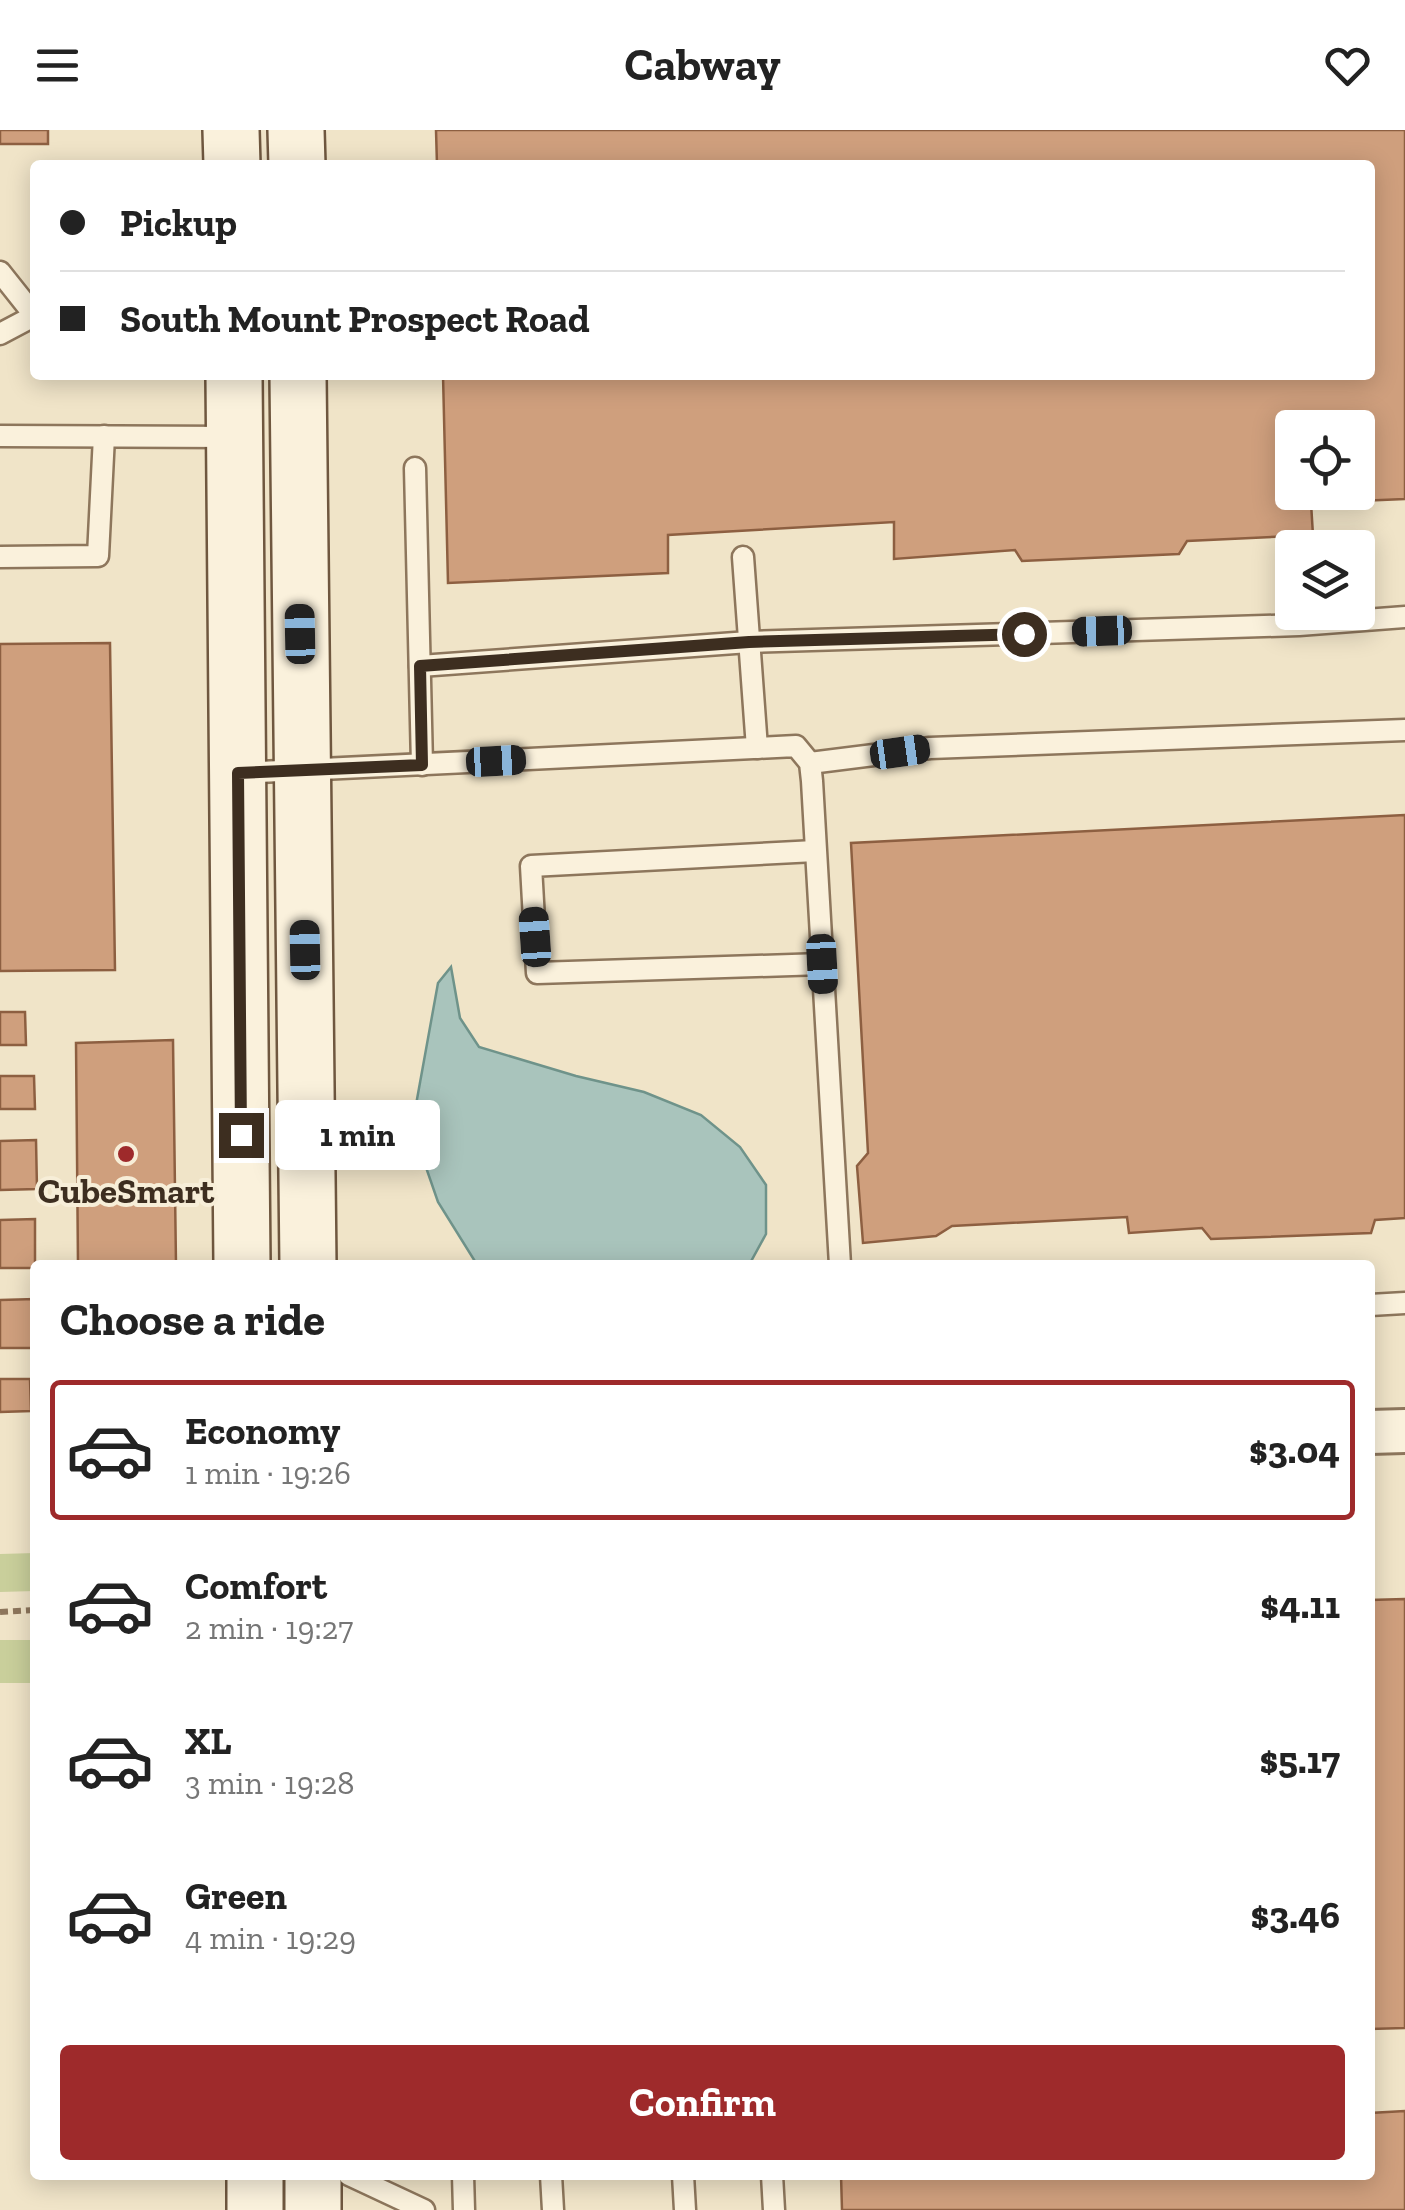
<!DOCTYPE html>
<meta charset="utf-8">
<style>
body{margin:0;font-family:"Zilla Slab",serif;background:#f2f2f2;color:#222;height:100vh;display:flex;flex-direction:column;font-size:38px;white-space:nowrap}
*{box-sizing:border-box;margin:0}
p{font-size:32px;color:#767676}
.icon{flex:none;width:55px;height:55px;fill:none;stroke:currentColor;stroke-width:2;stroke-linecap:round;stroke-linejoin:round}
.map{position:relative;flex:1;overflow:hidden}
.sheet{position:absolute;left:30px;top:1130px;width:1345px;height:920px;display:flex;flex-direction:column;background:#fff;border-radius:10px;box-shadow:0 5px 25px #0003}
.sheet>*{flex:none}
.hud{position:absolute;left:30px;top:30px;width:1345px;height:220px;border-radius:10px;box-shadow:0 5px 25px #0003;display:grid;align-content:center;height:220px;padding:0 30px;background:#fff}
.tools{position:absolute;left:1275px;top:280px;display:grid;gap:20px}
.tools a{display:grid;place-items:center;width:100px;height:100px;border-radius:10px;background:#fff;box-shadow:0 5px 25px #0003;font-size:50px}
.end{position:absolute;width:45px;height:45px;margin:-22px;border:12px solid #3d2e20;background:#fff;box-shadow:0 0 0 5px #fff}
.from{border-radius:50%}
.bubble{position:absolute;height:70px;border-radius:10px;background:#fff;box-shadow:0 5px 25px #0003;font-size:32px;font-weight:700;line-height:70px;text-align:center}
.car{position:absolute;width:30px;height:60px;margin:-30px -15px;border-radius:12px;box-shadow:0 0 8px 2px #0007;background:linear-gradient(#222 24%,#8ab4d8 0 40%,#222 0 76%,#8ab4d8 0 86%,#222 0)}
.hud b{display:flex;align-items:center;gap:35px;height:95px;font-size:38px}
.hud b+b{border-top:2px solid #e0e0e0}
.hud i{width:25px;height:25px;background:#222}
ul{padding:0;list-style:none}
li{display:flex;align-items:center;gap:30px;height:140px;margin:0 20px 15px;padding:0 10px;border:5px solid transparent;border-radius:10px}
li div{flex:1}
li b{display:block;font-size:38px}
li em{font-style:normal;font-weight:700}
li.current{border-color:#9e2a2b}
li>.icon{width:90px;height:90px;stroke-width:1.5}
h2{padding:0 30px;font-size:45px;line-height:120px}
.cta{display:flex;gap:20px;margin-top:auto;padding:20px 30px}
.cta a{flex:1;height:115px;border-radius:10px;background:#9e2a2b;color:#fff;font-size:40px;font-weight:700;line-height:115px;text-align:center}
header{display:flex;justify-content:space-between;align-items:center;height:130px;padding:0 30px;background:#fff;font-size:45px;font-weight:700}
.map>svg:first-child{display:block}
.green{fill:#c9cf9b}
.water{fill:#a9c4bc;stroke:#6f938a;stroke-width:2.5}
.building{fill:#cf9f7d;stroke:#8d5f41;stroke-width:2.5;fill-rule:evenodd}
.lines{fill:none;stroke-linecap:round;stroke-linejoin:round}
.service-casing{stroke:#8d765c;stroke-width:25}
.minor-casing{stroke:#8d765c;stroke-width:48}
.secondary-casing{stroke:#6f573f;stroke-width:60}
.path{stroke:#8d765c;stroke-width:6;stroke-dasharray:8 5;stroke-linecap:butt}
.service{stroke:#faf1dc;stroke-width:20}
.minor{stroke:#faf1dc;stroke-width:42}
.secondary{stroke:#faf1dc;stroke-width:55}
.route{stroke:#3d2e20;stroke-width:12}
.poi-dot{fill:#9e2a2b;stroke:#f7eed8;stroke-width:4}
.labels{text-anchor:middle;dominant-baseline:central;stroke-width:8;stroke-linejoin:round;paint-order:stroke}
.poi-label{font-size:35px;font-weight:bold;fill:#3d2e20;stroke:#f7eed8}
</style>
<header><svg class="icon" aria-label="menu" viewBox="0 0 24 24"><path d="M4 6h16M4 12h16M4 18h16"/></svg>Cabway<svg class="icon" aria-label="heart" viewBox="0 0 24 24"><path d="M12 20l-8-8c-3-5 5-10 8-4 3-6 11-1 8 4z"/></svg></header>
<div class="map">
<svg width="1405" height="2080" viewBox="0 0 1405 2080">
<rect width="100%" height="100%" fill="#f0e4c8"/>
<g class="green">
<polygon points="35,1423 35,1461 0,1462 0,1424"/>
<rect x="0" y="1510" width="35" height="43"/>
</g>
<polygon class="water" points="451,837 460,888 479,917 576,946 644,962 701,985 740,1017 766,1055 766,1104 749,1135 476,1133 438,1072 412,997 438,853"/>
<g class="building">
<rect x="0" y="0" width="48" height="14"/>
<path d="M436 0H1405V369L1311 373 1313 405 1187 411 1179 424 1022 431 1015 420 894 429V392L668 405V443L448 453 443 245H1370V35H437ZM1292 298H1358V362H1292Z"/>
<polygon points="110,513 115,840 0,841 0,514"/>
<polygon points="1405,685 1405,1088 1375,1090 1371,1103 1211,1109 1202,1098 1129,1103 1127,1087 952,1096 936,1106 863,1113 857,1036 868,1023 851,713"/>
<polygon points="0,882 25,882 26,915 0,915"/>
<polygon points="173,910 176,1135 78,1135 76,913"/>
<polygon points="0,946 34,946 35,979 0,979"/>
<polygon points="36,1010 37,1059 0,1060 0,1011"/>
<polygon points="35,1089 35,1138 0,1138 0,1090"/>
<polygon points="35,1169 35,1218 0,1218 0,1170"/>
<polygon points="0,1249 30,1249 31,1281 0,1282"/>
<polygon points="1405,1469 1405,1898 1370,1899 1370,1470"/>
<polygon points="1405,1981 1405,2080 842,2080 841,2045 1370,2045 1370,1983"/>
</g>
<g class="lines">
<g class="service-casing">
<g id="service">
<polyline points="0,142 35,186"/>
<polyline points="0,204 34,186"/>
<polyline points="0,306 233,307"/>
<polyline points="415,338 422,635"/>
<polyline points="0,427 98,426 104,306"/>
<polyline points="743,427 757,618"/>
<polyline points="420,536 749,512 1299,495 1405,487"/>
<polyline points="810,633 930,618 1405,600"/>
<polyline points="240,643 796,616 810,633 812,651 840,1135"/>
<polyline points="815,721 531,736 537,843 822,834"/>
<polyline points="1370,1175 1405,1173"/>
<polyline points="349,2045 424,2080"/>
<polyline points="463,2045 464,2080"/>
<polyline points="551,2045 553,2080"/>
<polyline points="683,2045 685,2080"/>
<polyline points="772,2045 774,2080"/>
</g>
</g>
<g class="minor-casing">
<polyline id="minor" points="1370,1302 1405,1301"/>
</g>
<g class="secondary-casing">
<g id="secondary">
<polyline points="231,0 232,35"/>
<polyline points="296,0 297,35"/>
<polyline points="234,245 242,1135"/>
<polyline points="298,245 308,1135"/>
<polyline points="255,2045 255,2080"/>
<polyline points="313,2080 313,2045"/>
</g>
</g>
<polyline class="path" points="0,1482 35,1480"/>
<use href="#service" class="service"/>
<use href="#minor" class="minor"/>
<use href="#secondary" class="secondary"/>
</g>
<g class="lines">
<polyline class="route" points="241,1005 238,643 422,635 420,536 749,512 1024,504"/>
</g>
<circle class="poi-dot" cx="126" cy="1024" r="10"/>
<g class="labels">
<g class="poi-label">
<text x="126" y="1061">CubeSmart</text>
</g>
</g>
</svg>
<div class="tools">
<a><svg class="icon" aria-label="locate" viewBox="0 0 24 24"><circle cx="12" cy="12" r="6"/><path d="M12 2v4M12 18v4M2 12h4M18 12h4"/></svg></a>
<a><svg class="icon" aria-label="layers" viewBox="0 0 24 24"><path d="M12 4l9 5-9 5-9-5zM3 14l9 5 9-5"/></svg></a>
</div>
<i class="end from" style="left:1024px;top:504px"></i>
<i class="end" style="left:241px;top:1005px"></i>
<div class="bubble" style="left:275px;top:970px;width:165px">1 min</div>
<i class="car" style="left:1102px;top:501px;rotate:268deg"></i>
<i class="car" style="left:300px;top:504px;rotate:359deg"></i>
<i class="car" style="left:900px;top:622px;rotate:82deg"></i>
<i class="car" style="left:496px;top:631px;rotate:87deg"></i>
<i class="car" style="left:535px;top:807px;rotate:356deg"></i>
<i class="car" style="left:305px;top:820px;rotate:359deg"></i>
<i class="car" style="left:822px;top:834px;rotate:177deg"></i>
<div class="hud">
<b><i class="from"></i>Pickup</b>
<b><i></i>South Mount Prospect Road</b>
</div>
<section class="sheet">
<h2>Choose a ride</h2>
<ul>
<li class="current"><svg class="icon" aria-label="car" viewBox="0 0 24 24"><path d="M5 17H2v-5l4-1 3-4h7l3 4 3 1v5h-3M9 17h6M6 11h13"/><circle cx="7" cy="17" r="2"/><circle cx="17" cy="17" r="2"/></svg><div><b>Economy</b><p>1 min · 19:26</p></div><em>$3.04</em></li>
<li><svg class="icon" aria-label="car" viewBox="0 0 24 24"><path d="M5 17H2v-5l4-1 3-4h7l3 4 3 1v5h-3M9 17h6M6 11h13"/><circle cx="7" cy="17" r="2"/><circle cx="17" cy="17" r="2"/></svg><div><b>Comfort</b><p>2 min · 19:27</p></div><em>$4.11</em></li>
<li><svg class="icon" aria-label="car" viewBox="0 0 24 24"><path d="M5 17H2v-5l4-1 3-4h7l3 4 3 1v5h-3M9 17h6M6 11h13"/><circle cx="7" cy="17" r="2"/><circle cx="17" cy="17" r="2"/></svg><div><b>XL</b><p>3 min · 19:28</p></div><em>$5.17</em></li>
<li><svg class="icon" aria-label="car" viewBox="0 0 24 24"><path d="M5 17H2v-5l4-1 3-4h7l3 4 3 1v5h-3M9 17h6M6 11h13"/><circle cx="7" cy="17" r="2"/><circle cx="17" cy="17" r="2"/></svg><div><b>Green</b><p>4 min · 19:29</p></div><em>$3.46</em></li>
</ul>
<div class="cta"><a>Confirm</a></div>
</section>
</div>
